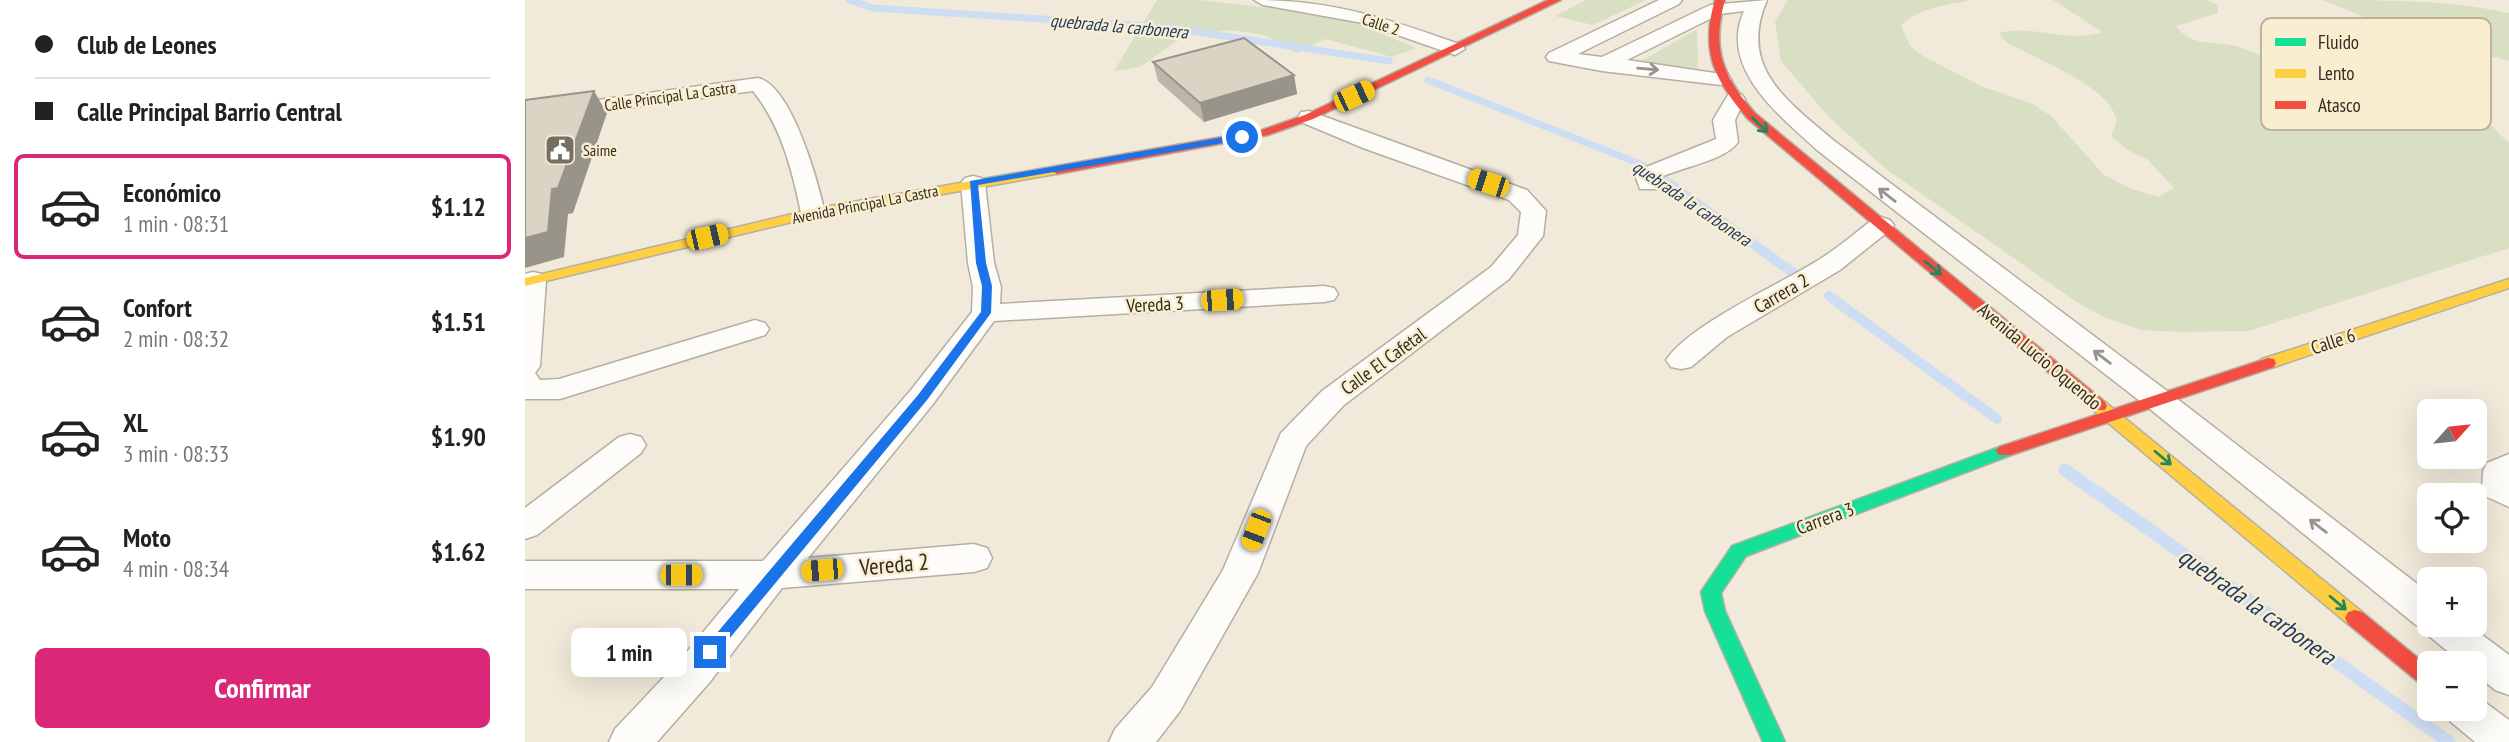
<!DOCTYPE html>
<html lang="es">
<meta charset="utf-8">
<style>
body{margin:0;font-family:"PT Sans Narrow",sans-serif;background:#f2f2f2;color:#222;height:100vh;display:flex;flex-direction:column;font-size:26px;white-space:nowrap}
*{box-sizing:border-box;margin:0}
p{font-size:23px;color:#767676}
.icon{flex:none;width:38px;height:38px;fill:none;stroke:currentColor;stroke-width:2;stroke-linecap:round;stroke-linejoin:round}
.map{position:relative;flex:1;overflow:hidden}
.side{display:flex;flex-direction:column;background:#fff;width:525px}
.side>*{flex:none}
.guide{display:grid;align-content:center;height:154px;padding:0 35px;background:#fff}
.needle{width:46px;rotate:63deg}
.buttons{position:absolute;left:1892px;top:399px;display:grid;gap:14px}
.buttons a{display:grid;place-items:center;width:70px;height:70px;border-radius:10px;background:#fff;box-shadow:0 7px 28px #0002;font-size:35px}
.end{position:absolute;width:32px;height:32px;margin:-16px;border:9px solid #1a73e8;background:#fff;box-shadow:0 0 0 4px #fff}
.from{border-radius:50%}
.bubble{position:absolute;height:49px;border-radius:10px;background:#fff;box-shadow:0 7px 28px #0002;font-size:23px;font-weight:700;line-height:49px;text-align:center}
.car{position:absolute;width:21px;height:42px;margin:-21px -10px;border-radius:9px;box-shadow:0 0 5px 2px #0007;background:linear-gradient(#f5c518 24%,#345 0 40%,#f5c518 0 76%,#345 0 86%,#f5c518 0)}
.guide b{display:flex;align-items:center;gap:24px;height:66px;font-size:26px}
.guide b+b{border-top:2px solid #e0e0e0}
.guide i{width:18px;height:18px;background:#222}
ul{padding:0;list-style:none}
li{display:flex;align-items:center;gap:21px;height:105px;margin:0 14px 10px;padding:0 21px;border:4px solid transparent;border-radius:10px}
li div{flex:1}
li b{display:block;font-size:26px}
li em{font-style:normal;font-weight:700}
li.active{border-color:#db2777}
li>.icon{width:63px;height:63px;stroke-width:1.5}
.button{display:flex;gap:14px;margin-top:auto;padding:14px 35px}
.button a{flex:1;height:80px;border-radius:10px;background:#db2777;color:#fff;font-size:28px;font-weight:700;line-height:80px;text-align:center}
main{display:flex;flex:1;min-height:0}
.map>svg:first-child{display:block}
.green{fill:#d9dfc3}
.lines{fill:none;stroke-linecap:round;stroke-linejoin:round}
.stream-far2{stroke:#cdddf3;stroke-width:7}
.stream-far1{stroke:#cdddf3;stroke-width:10}
.stream{stroke:#cdddf3;stroke-width:13}
.street-casing{stroke:#b4afa2;stroke-width:3}
.fast-casing{stroke:#b4afa2;stroke-width:3}
.slow-casing{stroke:#b4afa2;stroke-width:3}
.jam-casing{stroke:#b4afa2;stroke-width:3}
.street{fill:#fdfcf9;fill-rule:evenodd}
.fast{fill:#16e098;fill-rule:evenodd}
.slow{fill:#ffcf43;fill-rule:evenodd}
.jam{fill:#f24e42;fill-rule:evenodd}
.wall{fill:#bcb5a9}
.shaded-wall{fill:#999489}
.building{fill:#dbd3c4;stroke:#999489;stroke-width:2}
.oneway{stroke:#97948e}
.oneway2{stroke:#24865d}
.route{fill:#1a73e8}
.labels{text-anchor:middle;dominant-baseline:central;stroke-width:5;stroke-linejoin:round;paint-order:stroke}
.far-street-label{font-size:16px;fill:#312d22;stroke:#faeed1}
.far-poi-label{font-size:16px;fill:#312d22;stroke:#faeed1;text-anchor:start}
.far-water-label{font-size:18px;font-style:italic;fill:#1c3969;stroke:#faeed1}
.street-label{font-size:19px;fill:#312d22;stroke:#faeed1}
.near-street-label{font-size:23px;fill:#312d22;stroke:#faeed1}
.near-water-label{font-size:24px;font-style:italic;fill:#1c3969;stroke:#faeed1}
.key{fill:#faeed1;stroke:#beb49c;stroke-width:2}
.key-label{font-size:19px;fill:#312d22}
</style>
<main>
<section class="side">
<div class="guide">
<b><i class="from"></i>Club de Leones</b>
<b><i></i>Calle Principal Barrio Central</b>
</div>
<ul>
<li class="active"><svg class="icon" aria-label="car" viewBox="0 0 24 24"><path d="M5 17H2v-5l4-1 3-4h7l3 4 3 1v5h-3M9 17h6M6 11h13"/><circle cx="7" cy="17" r="2"/><circle cx="17" cy="17" r="2"/></svg><div><b>Económico</b><p>1 min · 08:31</p></div><em>$1.12</em></li>
<li><svg class="icon" aria-label="car" viewBox="0 0 24 24"><path d="M5 17H2v-5l4-1 3-4h7l3 4 3 1v5h-3M9 17h6M6 11h13"/><circle cx="7" cy="17" r="2"/><circle cx="17" cy="17" r="2"/></svg><div><b>Confort</b><p>2 min · 08:32</p></div><em>$1.51</em></li>
<li><svg class="icon" aria-label="car" viewBox="0 0 24 24"><path d="M5 17H2v-5l4-1 3-4h7l3 4 3 1v5h-3M9 17h6M6 11h13"/><circle cx="7" cy="17" r="2"/><circle cx="17" cy="17" r="2"/></svg><div><b>XL</b><p>3 min · 08:33</p></div><em>$1.90</em></li>
<li><svg class="icon" aria-label="car" viewBox="0 0 24 24"><path d="M5 17H2v-5l4-1 3-4h7l3 4 3 1v5h-3M9 17h6M6 11h13"/><circle cx="7" cy="17" r="2"/><circle cx="17" cy="17" r="2"/></svg><div><b>Moto</b><p>4 min · 08:34</p></div><em>$1.62</em></li>
</ul>
<div class="button"><a>Confirmar</a></div>
</section>
<div class="map">
<svg width="1984" height="742" viewBox="0 0 1984 742">
<rect width="100%" height="100%" fill="#f1eada"/>
<g class="green">
<polygon points="632,0 675,0 814,16 891,48 867,57 800,39 771,53 739,35 706,30 659,36 615,67 589,71"/>
<polygon points="1061,0 1121,0 1068,25 1030,16"/>
<path d="M1263 0H1447C1423 5 1393 7 1376 26L1385 46 1398 56 1456 86 1508 104 1526 116 1578 174 1604 188 1633 197 1649 188 1623 160 1601 149 1586 136C1589 129 1593 123 1590 115 1579 84 1509 58 1481 42L1474 33C1508 24 1544 44 1577 32L1528 0H1681L1693 5V13L1651 26C1667 48 1691 40 1714 47 1726 51 1738 55 1749 62 1768 73 1782 87 1804 93 1853 106 1920 86 1961 120 1969 127 1975 136 1984 142V248L1724 331 1654 332 1616 330 1581 318 1553 303 1361 169 1304 117 1256 61 1250 21Z"/>
<path d="M1798 0C1859 0 1924 0 1984 13V61L1872 31Z"/>
<polygon points="1172,29 1173,69 1115,62"/>
</g>
<g class="lines">
<g class="stream-far2">
<polyline points="324,0 348,8 639,27 864,61"/>
<polyline points="903,80 1118,165 1142,182"/>
</g>
<g class="stream-far1">
<polyline points="1139,180 1270,274"/>
<polyline points="1304,296 1472,419"/>
</g>
<polyline class="stream" points="1540,470 1924,742"/>
<g class="street-casing">
<g id="street">
<path d="M729 0C808 0 863 19 937 45L940 49 930 55 838 23 738 5Z"/>
<path d="M1134 0H1157L1154 4 1053 54 1077 57 1185 5 1242 0C1213 67 1261 100 1308 140L1642 391 1904 593V625H1944L1984 655V695L1970 690 1950 673V663H1937L1904 636 1899 628 1891 625 1620 405 1292 150C1255 116 1193 68 1219 11L1195 14 1102 60 1203 75 1206 79 1203 83 1196 85 1077 71 1024 61 1021 57 1024 53Z"/>
<path d="M233 78C267 86 293 182 300 213L297 218 288 220 279 218 276 213C267 169 256 126 228 91L0 122V110Z"/>
<path d="M1210 93 1217 95 1220 99 1210 120 1213 142C1200 161 1156 167 1134 178L1135 184 1131 189H1115L1110 175 1114 170 1191 139 1188 120 1203 95Z"/>
<polygon points="784,111 1002,190 1021,211 1018,236 984,279 819,405 781,446 733,573 655,711 631,742 584,742 590,729 627,687 698,570 756,433 797,391 966,267 993,235 996,212 984,200 838,148 776,122 773,117 776,112"/>
<polygon points="448,176 456,178 460,183 469,263 476,287 475,304 799,286 809,288 813,294 809,300 799,302 469,321 408,404 283,558 449,544 462,548 467,558 462,568 449,572 257,588 184,683 132,742 84,742 90,729 156,659 214,589 0,589 0,561 238,561 386,390 447,312 448,287 443,263 436,183 440,178"/>
<path d="M1356 217 1365 220 1369 225 1365 230 1315 270 1202 337 1166 367 1156 369 1146 367 1141 360C1165 324 1256 284 1295 259 1313 248 1330 233 1347 220Z"/>
<polygon points="8,272 17,274 21,280 15,366 10,373 15,380 34,379 230,320 240,323 244,329 240,335 35,399 0,399 0,274"/>
<polygon points="105,434 116,437 121,445 116,453 12,535 0,539 0,508 94,437"/>
<polygon points="1984,454 1984,507 1962,497 1957,488 1958,471 1962,463"/>
<polygon points="1950,695 1984,720 1984,742 1950,742 1926,722 1920,709 1950,709"/>
</g>
</g>
<g class="fast-casing">
<polygon id="fast" points="1480,445 1486,447 1489,451 1486,455 1221,556 1196,593 1200,611 1260,742 1238,742 1180,611 1176,592 1207,546"/>
</g>
<g class="slow-casing">
<g id="slow">
<polygon points="532,166 538,170 536,173 288,217 0,286 0,278 288,209"/>
<polygon points="1984,279 1984,288 1749,367 1743,368 1735,363 1737,359"/>
<polygon points="1574,401 1580,402 1837,612 1840,618 1837,624 1830,626 1823,624 1568,410 1566,406"/>
</g>
</g>
<g class="jam-casing">
<g id="jam">
<polygon points="1023,0 1036,0 788,119 743,135 532,174 526,170 532,166 737,130 780,115"/>
<path d="M1190 0H1200C1186 49 1198 77 1231 114L1580 402 1582 406 1580 410H1568L1223 119C1189 80 1175 51 1190 0Z"/>
<polygon points="1743,358 1749,359 1751,363 1749,367 1486,455 1474,455 1471,451 1474,447"/>
<polygon points="1830,610 1837,612 1904,667 1904,688 1897,685 1823,624 1820,618 1823,612"/>
</g>
</g>
<use href="#street" class="street"/>
<use href="#fast" class="fast"/>
<use href="#slow" class="slow"/>
<use href="#jam" class="jam"/>
</g>
<polygon class="wall" points="628,62 769,75 772,94 679,122 633,81"/>
<g class="shaded-wall">
<polygon points="769,75 772,94 679,122 675,103"/>
<polygon points="69,91 82,113 48,213 43,214 39,257 0,268 0,238 27,189"/>
</g>
<g class="building">
<polygon points="719,38 769,75 675,103 628,62"/>
<polygon points="69,91 33,188 27,189 23,232 0,238 0,100"/>
</g>
<defs><path id="oneway-shaft" d="M-6 0H5M1.5-3L5.5 0L1.5 3" fill="none" stroke-width="1.6" stroke-linecap="round" stroke-linejoin="round" transform="scale(1.75)"/></defs>
<g class="oneway">
<use href="#oneway-shaft" transform="translate(1123 69) rotate(5)"/>
<use href="#oneway-shaft" transform="translate(1362 195) rotate(-142)"/>
<use href="#oneway-shaft" transform="translate(1577 357) rotate(-143)"/>
<use href="#oneway-shaft" transform="translate(1793 526) rotate(-142)"/>
</g>
<g class="oneway2">
<use href="#oneway-shaft" transform="translate(1235 125) rotate(44)"/>
<use href="#oneway-shaft" transform="translate(1408 268) rotate(40)"/>
<use href="#oneway-shaft" transform="translate(1638 458) rotate(40)"/>
<use href="#oneway-shaft" transform="translate(1813 603) rotate(40)"/>
</g>
<polygon class="route" points="717,134 720,139 453,185 461,263 467,286 466,313 402,400 190,656 180,656 178,652 180,647 393,395 456,312 457,286 451,263 445,181"/>
<defs>
<g id="civic-square" transform="scale(1.575)"><rect x="-9" y="-9" width="18" height="18" rx="4" fill="#746f62" stroke="#faeed1"/><path d="M-.6-6.5H3V-4.5H.6V-3L4-1V1h2V6H-6V1h2V-1L-.6-3ZM-1.2 2.5V6h2.4V2.5Z" fill="#fff"/></g>
</defs>
<g fill-rule="evenodd">
<use href="#civic-square" x="35" y="150"/>
</g>
<g class="labels">
<g class="far-street-label">
<text transform="translate(856 24) rotate(18)">Calle 2</text>
<text transform="translate(145 96) rotate(-8)">Calle Principal La Castra</text>
<text transform="translate(340 204) rotate(-11)">Avenida Principal La Castra</text>
</g>
<g class="far-poi-label">
<text x="58" y="150">Saime</text>
</g>
<g class="far-water-label">
<text transform="translate(594 26) rotate(5)">quebrada la carbonera</text>
<text transform="translate(1167 203) rotate(34)">quebrada la carbonera</text>
</g>
<g class="street-label">
<text transform="translate(1256 293) rotate(-30)">Carrera 2</text>
<text transform="translate(630 304) rotate(-3)">Vereda 3</text>
<text transform="translate(1808 341) rotate(-18)">Calle 6</text>
<text transform="translate(1515 356) rotate(40)">Avenida Lucio Oquendo</text>
<text transform="translate(858 361) rotate(-36)">Calle El Cafetal</text>
<text transform="translate(1300 518) rotate(-20)">Carrera 3</text>
</g>
<g class="near-street-label">
<text transform="translate(369 564) rotate(-5)">Vereda 2</text>
</g>
<g class="near-water-label">
<text transform="translate(1732 606) rotate(35)">quebrada la carbonera</text>
</g>
</g>
<rect x="1736" y="18" width="230" height="112" rx="10" class="key"/>
<rect x="1750" y="38" width="31" height="8" fill="#16e098"/>
<rect x="1750" y="69" width="31" height="9" fill="#ffcf43"/>
<rect x="1750" y="101" width="31" height="8" fill="#f24e42"/>
<g class="key-label">
<text x="1793" y="49">Fluido</text>
<text x="1793" y="80">Lento</text>
<text x="1793" y="112">Atasco</text>
</g>
</svg>
<div class="buttons">
<a><svg class="needle" viewBox="-14 -14 28 28"><path d="M0-13l5 13h-10z" fill="#e53935"/><path d="M0 13l5-13h-10z" fill="#767676"/></svg></a>
<a><svg class="icon" aria-label="locate" viewBox="0 0 24 24"><circle cx="12" cy="12" r="6"/><path d="M12 2v4M12 18v4M2 12h4M18 12h4"/></svg></a>
<a>+</a>
<a>−</a>
</div>
<i class="end from" style="left:717px;top:137px"></i>
<i class="end" style="left:185px;top:652px"></i>
<div class="bubble" style="left:46px;top:628px;width:116px">1 min</div>
<i class="car" style="left:829px;top:96px;rotate:65deg"></i>
<i class="car" style="left:963px;top:183px;rotate:288deg"></i>
<i class="car" style="left:182px;top:237px;rotate:77deg"></i>
<i class="car" style="left:697px;top:300px;rotate:86deg"></i>
<i class="car" style="left:731px;top:530px;rotate:201deg"></i>
<i class="car" style="left:297px;top:570px;rotate:265deg"></i>
<i class="car" style="left:156px;top:575px;rotate:90deg"></i>
</div>
</main>
